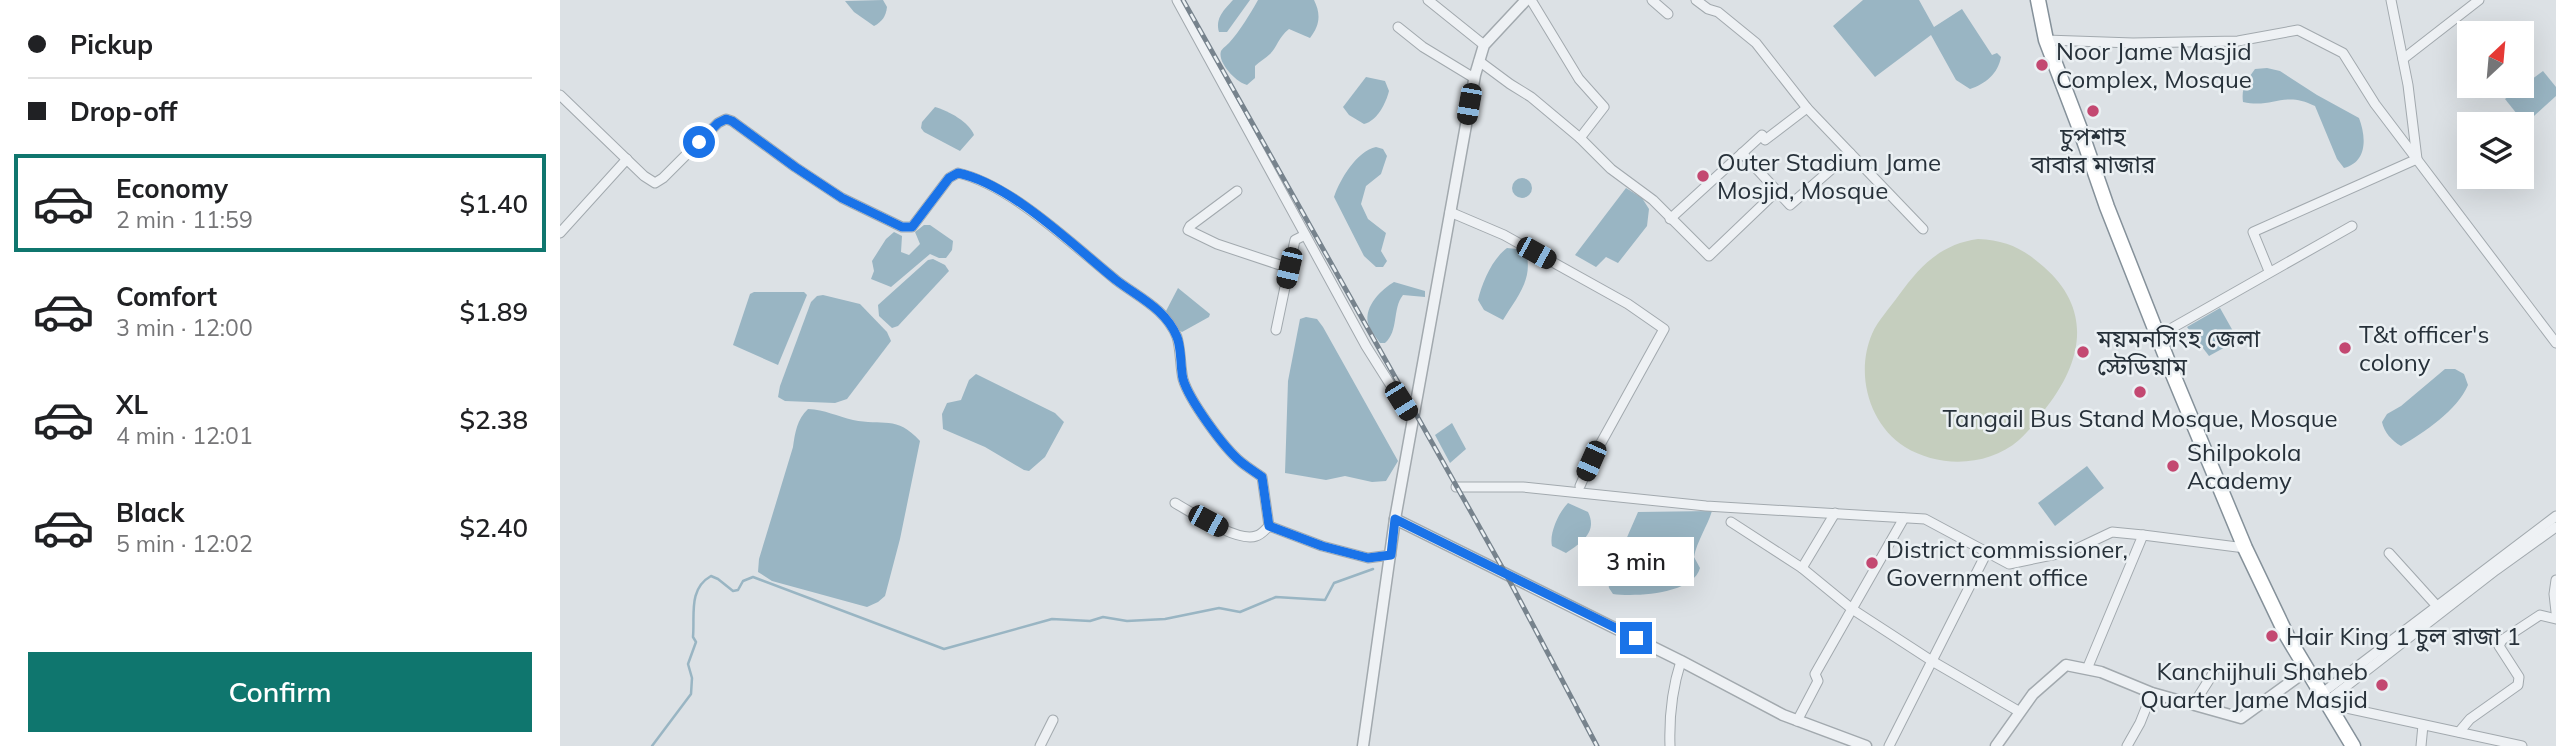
<!DOCTYPE html>
<meta charset="utf-8">
<style>
body{margin:0;font-family:Mulish,"Noto Sans Bengali",sans-serif;background:#f2f2f2;color:#202124;height:100vh;display:flex;flex-direction:column;font-size:26px;white-space:nowrap}
*{box-sizing:border-box;margin:0}
p{font-size:23px;color:#757577}
.icon{flex:none;width:38px;height:38px;fill:none;stroke:currentColor;stroke-width:2;stroke-linecap:round;stroke-linejoin:round}
.map{position:relative;flex:1;overflow:hidden}
.drawer{display:flex;flex-direction:column;background:#fff;width:560px}
.drawer>*{flex:none}
.top-card{display:grid;align-content:center;height:154px;padding:0 28px;background:#fff}
.needle{width:46px;rotate:26deg}
.buttons{position:absolute;left:1897px;top:21px;display:grid;gap:14px}
.buttons a{display:grid;place-items:center;width:77px;height:77px;border-radius:0px;background:#fff;box-shadow:0 7px 28px #0002;font-size:35px}
.end{position:absolute;width:32px;height:32px;margin:-16px;border:9px solid #1a73e8;background:#fff;box-shadow:0 0 0 4px #fff}
.from{border-radius:50%}
.bubble{position:absolute;height:49px;border-radius:0px;background:#fff;box-shadow:0 7px 28px #0002;font-size:23px;font-weight:600;line-height:49px;text-align:center}
.car{position:absolute;width:21px;height:42px;margin:-21px -10px;border-radius:9px;box-shadow:0 0 5px 2px #0007;background:linear-gradient(#222 24%,#8ab4d8 0 40%,#222 0 76%,#8ab4d8 0 86%,#222 0)}
.top-card b{display:flex;align-items:center;gap:24px;height:66px;font-size:26px}
.top-card b+b{border-top:2px solid #e0e0e0}
.top-card i{width:18px;height:18px;background:#202124}
ul{padding:0;list-style:none}
li{display:flex;align-items:center;gap:21px;height:98px;margin:0 14px 10px;padding:0 14px;border:4px solid transparent;border-radius:0px}
li div{flex:1}
li b{display:block;font-size:26px}
li em{font-style:normal;font-weight:600}
li.active{border-color:#0f766e}
li>.icon{width:63px;height:63px;stroke-width:1.5}
.cta{display:flex;gap:14px;margin-top:auto;padding:14px 28px}
.cta a{flex:1;height:80px;border-radius:0px;background:#0f766e;color:#fff;font-size:28px;font-weight:600;line-height:80px;text-align:center}
main{display:flex;flex:1;min-height:0}
.map>svg:first-child{display:block}
.green{fill:#c5cebe}
.water{fill:#99b5c3}
.lines{fill:none;stroke-linecap:round;stroke-linejoin:round}
.stream{stroke:#99b5c3;stroke-width:2.5}
.minor-casing{stroke:#a2a9ae;stroke-width:11}
.tertiary-casing{stroke:#a2a9ae;stroke-width:13}
.trunk-casing{stroke:#85919a;stroke-width:17}
.minor{stroke:#eef1f4;stroke-width:9}
.tertiary{stroke:#eef1f4;stroke-width:10}
.trunk{stroke:#fff;stroke-width:14}
.rail-casing{stroke:#77838d;stroke-width:5}
.rail{stroke:#ebf0f3;stroke-width:2.5;stroke-dasharray:8;stroke-linecap:butt}
.route{stroke:#1a73e8;stroke-width:9}
.poi-dot{fill:#c34871;stroke:#ebf0f3;stroke-width:2.5}
.labels{text-anchor:middle;dominant-baseline:central;stroke-width:5;stroke-linejoin:round;paint-order:stroke}
.poi-label{font-size:24px;fill:#27313a;stroke:#ebf0f3;text-anchor:start}
</style>
<main>
<section class="drawer">
<div class="top-card">
<b><i class="from"></i>Pickup</b>
<b><i></i>Drop-off</b>
</div>
<ul>
<li class="active"><svg class="icon" aria-label="car" viewBox="0 0 24 24"><path d="M5 17H2v-5l4-1 3-4h7l3 4 3 1v5h-3M9 17h6M6 11h13"/><circle cx="7" cy="17" r="2"/><circle cx="17" cy="17" r="2"/></svg><div><b>Economy</b><p>2 min · 11:59</p></div><em>$1.40</em></li>
<li><svg class="icon" aria-label="car" viewBox="0 0 24 24"><path d="M5 17H2v-5l4-1 3-4h7l3 4 3 1v5h-3M9 17h6M6 11h13"/><circle cx="7" cy="17" r="2"/><circle cx="17" cy="17" r="2"/></svg><div><b>Comfort</b><p>3 min · 12:00</p></div><em>$1.89</em></li>
<li><svg class="icon" aria-label="car" viewBox="0 0 24 24"><path d="M5 17H2v-5l4-1 3-4h7l3 4 3 1v5h-3M9 17h6M6 11h13"/><circle cx="7" cy="17" r="2"/><circle cx="17" cy="17" r="2"/></svg><div><b>XL</b><p>4 min · 12:01</p></div><em>$2.38</em></li>
<li><svg class="icon" aria-label="car" viewBox="0 0 24 24"><path d="M5 17H2v-5l4-1 3-4h7l3 4 3 1v5h-3M9 17h6M6 11h13"/><circle cx="7" cy="17" r="2"/><circle cx="17" cy="17" r="2"/></svg><div><b>Black</b><p>5 min · 12:02</p></div><em>$2.40</em></li>
</ul>
<div class="cta"><a>Confirm</a></div>
</section>
<div class="map">
<svg width="1996" height="746" viewBox="0 0 1996 746">
<rect width="100%" height="100%" fill="#dce1e5"/>
<path class="green" d="M1418 239C1446 240 1464 249 1484 267 1535 312 1521 365 1483 412 1476 422 1468 432 1459 440 1428 467 1379 468 1345 447 1309 424 1295 374 1312 334 1318 320 1330 308 1339 295 1360 266 1381 244 1418 239Z"/>
<g class="water">
<path d="M323 0 327 7C326 16 322 22 314 26L294 12 285 1Z"/>
<path d="M673 0H690L667 32H659C655 18 664 10 673 0Z"/>
<path d="M698 0H754C761 14 760 25 750 38L729 29C718 38 717 47 710 54 706 58 699 62 695 66V78L687 85C677 83 657 63 661 51 662 49 667 45 669 43 680 31 690 14 698 0Z"/>
<path d="M1303 0H1359L1374 27 1402 9 1432 55 1437 53 1441 57C1438 74 1425 84 1410 89L1396 80 1371 35 1315 77 1273 26Z"/>
<path d="M1707 68 1720 71 1757 95 1799 118C1806 136 1808 162 1784 168L1777 159 1755 106C1724 90 1713 109 1683 102 1681 87 1687 80 1695 69Z"/>
<polygon points="1983,71 1996,87 1996,96 1965,124 1945,99"/>
<path d="M806 77 825 81 829 91C826 103 817 121 804 124L789 115 783 107Z"/>
<path d="M375 107C389 111 409 122 414 135L400 151 364 132 361 128 362 122Z"/>
<path d="M816 147 823 149 827 156 821 174 806 186 801 204 808 219 826 233 821 251 827 261 823 267H816L804 256 774 197C780 179 797 151 816 147Z"/>
<circle cx="962" cy="188" r="10"/>
<polygon points="1066,188 1082,198 1089,209 1087,226 1058,263 1046,257 1036,267 1015,255"/>
<polygon points="364,225 370,225 393,241 392,250 386,258 379,258 370,254 331,287 311,279 314,271 312,261 326,239 334,232 342,236 341,252 349,255 360,244 355,232"/>
<path d="M947 248 957 249 967 257C972 281 955 300 943 320L924 310 918 300C922 283 932 259 947 248Z"/>
<polygon points="373,259 385,265 389,271 338,326 332,328 319,316 318,305 368,260"/>
<path d="M834 282 865 291V297L843 295C832 309 839 331 825 343H820C816 337 810 330 808 323 804 306 822 289 834 282Z"/>
<polygon points="618,288 650,314 649,317 622,332 617,329 606,311"/>
<polygon points="194,292 244,292 247,295 218,365 173,345 190,294"/>
<polygon points="263,295 300,304 327,332 331,341 287,399 275,403 225,401 218,397 220,386 251,302 257,296"/>
<polygon points="1660,308 1678,340 1649,356 1627,327"/>
<polygon points="746,317 757,319 763,327 838,461 826,481 812,482 785,476 766,480 725,473 728,381 740,319"/>
<path d="M1885 369H1895L1904 374 1908 385C1897 411 1864 432 1841 446 1832 441 1824 432 1822 422L1827 414 1841 406Z"/>
<polygon points="416,374 495,413 504,422 485,457 469,471 464,470 425,447 383,429 382,414 387,403 401,400 409,380"/>
<path d="M248 409C265 410 277 416 293 420 322 426 337 415 360 441L340 539 325 596 318 602 307 607 212 581 198 572 199 559 233 447C235 433 237 419 248 409Z"/>
<polygon points="892,423 906,449 890,463 875,435"/>
<polygon points="1527,466 1544,488 1495,526 1478,503"/>
<path d="M1008 503 1028 512C1038 532 1021 543 1006 553L992 546C989 533 999 512 1008 503Z"/>
<path d="M1152 511C1147 527 1137 541 1134 557L1140 568C1133 594 1076 597 1053 594L1049 588 1048 581 1078 512Z"/>
</g>
<g class="lines">
<path class="stream" d="M92 746 131 694 132 678 128 664 136 642 133 637C135 615 128 589 151 576L158 579 173 591 178 590 183 581 193 577 384 649 492 619 530 621 543 617 567 621 605 619 659 608 680 612 716 597 765 600 774 583 813 569"/>
<g class="minor-casing">
<g id="minor">
<polyline points="617,0 806,346 852,419"/>
<polyline points="868,0 924,45"/>
<polyline points="971,0 1019,79 1044,107 1020,138 1051,169 1093,200 1149,256 1217,191"/>
<polyline points="1092,0 1108,14"/>
<polyline points="1136,0 1148,9 1158,12 1196,43 1247,108 1363,229"/>
<polyline points="838,27 863,47 914,78"/>
<polyline points="1486,40 1573,43 1678,41 1738,30 1783,53 1815,104 1996,343"/>
<polyline points="1843,59 1919,0"/>
<polyline points="919,61 950,84 971,97 1020,138"/>
<path d="M0 95 84 176 95 183 103 178 158 123 166 119 172 121 235 167 282 198 342 227H352L389 178 398 173C451 185 514 246 556 280 578 297 606 309 617 337 621 350 620 366 623 379 629 400 664 448 681 462 687 467 695 472 702 477L709 526 762 546 808 558 831 555"/>
<polyline points="1182,153 1230,205 1290,153"/>
<polyline points="677,191 630,226 628,230 657,244 729,268 716,330"/>
<polyline points="890,212 944,235 1068,304 1104,329 1031,461 1020,486"/>
<polyline points="1110,219 1202,135 1205,140 1247,108"/>
<polyline points="0,233 67,159"/>
<polyline points="729,268 735,240 745,235"/>
<polyline points="1709,271 1693,232 1857,159 1848,85 1831,0"/>
<polyline points="1598,336 1792,226"/>
<polyline points="896,487 963,487 1146,506 1365,519 1449,564 1512,551 1552,532 1583,535 1527,669"/>
<path d="M615 503C631 512 678 543 696 536 701 535 705 530 709 526"/>
<polyline points="1344,518 1292,609 1372,661 1460,712"/>
<polyline points="1171,522 1242,568"/>
<polyline points="1583,535 1685,548"/>
<polyline points="1829,553 1876,605"/>
<polyline points="1996,580 1994,594 1996,612"/>
<polyline points="1761,694 1996,516"/>
<polyline points="1766,702 1936,570 1996,527"/>
<polyline points="1768,704 1962,746"/>
<polyline points="1633,705 1654,672"/>
<polyline points="1237,721 1258,681 1255,674 1292,609 1242,568 1275,513"/>
<polyline points="1899,732 1910,719 1958,685 1959,677 1939,646 1942,640 1980,615 1996,619"/>
<polyline points="480,746 493,720"/>
<path d="M1110 746C1109 717 1112 689 1121 661"/>
<polyline points="1329,746 1427,552"/>
<polyline points="1567,746 1580,723 1592,693"/>
<polyline points="1861,746 1863,725"/>
</g>
</g>
<g class="tertiary-casing">
<g id="tertiary">
<polyline points="835,519 1121,661 1223,715 1306,746"/>
<polyline points="803,746 835,519 915,75 924,45 966,0"/>
<polyline points="1436,746 1473,694 1506,665 1541,672 1592,693 1681,718 1746,671"/>
</g>
</g>
<g class="trunk-casing">
<polyline id="trunk" points="1478,0 1486,40 1520,129 1547,207 1614,377 1685,548 1727,636 1793,746"/>
</g>
<use href="#minor" class="minor"/>
<use href="#tertiary" class="tertiary"/>
<use href="#trunk" class="trunk"/>
<g class="rail-casing">
<polyline id="rail" points="623,0 947,576 1037,746"/>
</g>
<use href="#rail" class="rail"/>
</g>
<g class="lines">
<path class="route" d="M139 142 158 123 166 119 172 121 235 167 282 198 342 227H352L389 178 398 173C451 184 514 246 556 280 578 297 606 309 617 337 622 350 620 366 623 379 629 400 664 448 681 462 687 467 695 472 702 477L709 526 762 546 808 558 831 555 835 519 1076 638"/>
</g>
<g class="poi-dot">
<circle cx="1482" cy="65" r="7"/>
<circle cx="1533" cy="111" r="7"/>
<circle cx="1143" cy="176" r="7"/>
<circle cx="1785" cy="348" r="7"/>
<circle cx="1523" cy="352" r="7"/>
<circle cx="1580" cy="392" r="7"/>
<circle cx="1613" cy="466" r="7"/>
<circle cx="1312" cy="563" r="7"/>
<circle cx="1712" cy="636" r="7"/>
<circle cx="1822" cy="685" r="7"/>
</g>
<g class="labels">
<g class="poi-label">
<text x="1496" y="51">Noor Jame Masjid<tspan x="1496" dy="28">Complex, Mosque</tspan></text>
<text x="1533" y="136" text-anchor="middle">চুপশাহ<tspan x="1533" dy="28">বাবার মাজার</tspan></text>
<text x="1157" y="162">Outer Stadium Jame<tspan x="1157" dy="28">Mosjid, Mosque</tspan></text>
<text x="1799" y="334">T&amp;t officer's<tspan x="1799" dy="28">colony</tspan></text>
<text x="1537" y="338">ময়মনসিংহ জেলা<tspan x="1537" dy="28">স্টেডিয়াম</tspan></text>
<text x="1580" y="418" text-anchor="middle">Tangail Bus Stand Mosque, Mosque</text>
<text x="1627" y="452">Shilpokola<tspan x="1627" dy="28">Academy</tspan></text>
<text x="1326" y="549">District commissioner,<tspan x="1326" dy="28">Government office</tspan></text>
<text x="1726" y="636">Hair King 1 চুল রাজা 1</text>
<text x="1808" y="671" text-anchor="end">Kanchijhuli Shaheb<tspan x="1808" dy="28">Quarter Jame Masjid</tspan></text>
</g>
</g>
</svg>
<div class="buttons">
<a><svg class="needle" viewBox="-14 -14 28 28"><path d="M0-13l5 13h-10z" fill="#e53935"/><path d="M0 13l5-13h-10z" fill="#757577"/></svg></a>
<a><svg class="icon" aria-label="layers" viewBox="0 0 24 24"><path d="M12 4l9 5-9 5-9-5zM3 14l9 5 9-5"/></svg></a>
</div>
<i class="end from" style="left:139px;top:142px"></i>
<i class="end" style="left:1076px;top:638px"></i>
<div class="bubble" style="left:1018px;top:537px;width:116px">3 min</div>
<i class="car" style="left:909px;top:104px;rotate:190deg"></i>
<i class="car" style="left:976px;top:253px;rotate:119deg"></i>
<i class="car" style="left:729px;top:268px;rotate:193deg"></i>
<i class="car" style="left:841px;top:401px;rotate:148deg"></i>
<i class="car" style="left:1031px;top:461px;rotate:204deg"></i>
<i class="car" style="left:648px;top:521px;rotate:118deg"></i>
</div>
</main>
